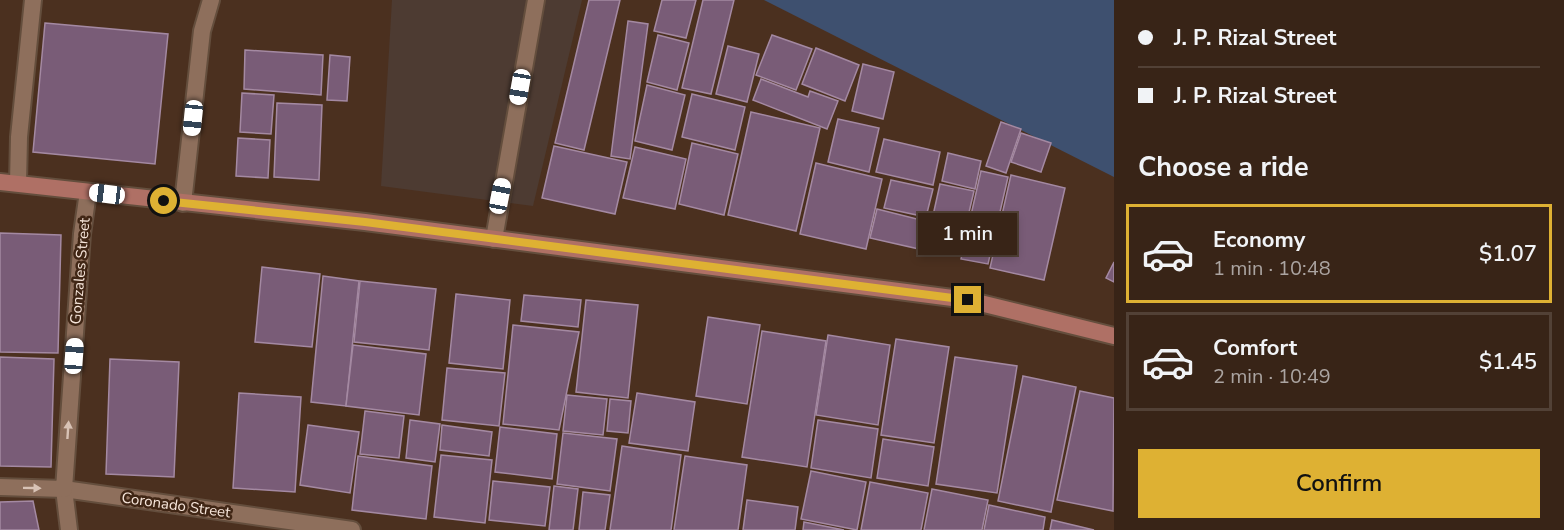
<!DOCTYPE html>
<meta charset="utf-8">
<style>
body{margin:0;font-family:"Nunito Sans",sans-serif;background:#3f2c20;color:#f1f3f6;height:100vh;display:flex;flex-direction:column;font-size:22px;white-space:nowrap}
*{box-sizing:border-box;margin:0}
p{font-size:20px;color:#aba4a1}
.icon{flex:none;width:33px;height:33px;fill:none;stroke:currentColor;stroke-width:2;stroke-linecap:round;stroke-linejoin:round}
.map{position:relative;flex:1;overflow:hidden}
.side{display:flex;flex-direction:column;background:#382417;width:450px}
.side>*{flex:none}
.guide{display:grid;align-content:center;height:132px;padding:0 24px;background:#382417}
.end{position:absolute;width:27px;height:27px;margin:-14px;border:8px solid #deb133;background:#111;box-shadow:0 0 0 3px #111}
.from{border-radius:50%}
.bubble{position:absolute;height:42px;border-radius:0px;background:#382417;box-shadow:0 3px 9px #0003,0 0 0 2px #524136;font-size:20px;font-weight:600;line-height:42px;text-align:center}
.car{position:absolute;width:18px;height:36px;margin:-18px -9px;border-radius:8px;box-shadow:0 0 4px 2px #0007;background:linear-gradient(#fff 24%,#345 0 40%,#fff 0 76%,#345 0 86%,#fff 0)}
.guide b{display:flex;align-items:center;gap:21px;height:57px;font-size:22px}
.guide b+b{border-top:2px solid #524136}
.guide i{width:15px;height:15px;background:#f1f3f6}
ul{padding:0;list-style:none}
li{display:flex;align-items:center;gap:18px;height:99px;margin:0 12px 9px;padding:0 12px;border:3px solid #524136;border-radius:0px}
li div{flex:1}
li b{display:block;font-size:22px}
li em{font-style:normal;font-weight:600}
li.on{border-color:#deb133}
li>.icon{width:54px;height:54px;stroke-width:1.5}
h2{padding:0 24px;font-size:27px;line-height:72px}
.primary-button{display:flex;gap:12px;margin-top:auto;padding:12px 24px}
.primary-button a{flex:1;height:69px;border-radius:0px;background:#deb133;color:#111;font-size:24px;font-weight:600;line-height:69px;text-align:center}
main{display:flex;flex:1;min-height:0}
.map>svg:first-child{display:block}
.industrial{fill:#4d3b32}
.water{fill:#3e506f}
.building{fill:#795c77;stroke:#a489a2;stroke-width:1.5}
.lines{fill:none;stroke-linecap:round;stroke-linejoin:round}
.service-casing{stroke:#644e3d;stroke-width:20}
.minor-casing{stroke:#644e3d;stroke-width:20}
.tertiary-casing{stroke:#644e3d;stroke-width:20}
.secondary-casing{stroke:#644e3d;stroke-width:20}
.service{stroke:#8e6f5c;stroke-width:16}
.minor{stroke:#8e6f5c;stroke-width:16}
.tertiary{stroke:#8e6f5c;stroke-width:16}
.secondary{stroke:#af7065;stroke-width:16}
.oneway{fill:#d8c2b5}
.route{stroke:#deb133;stroke-width:8}
.labels{text-anchor:middle;dominant-baseline:central;stroke-width:5;stroke-linejoin:round;paint-order:stroke}
.street-label{font-size:15px;fill:#f7e6db;stroke:#402615}
</style>
<main>
<div class="map">
<svg width="1114" height="530" viewBox="0 0 1114 530">
<rect width="100%" height="100%" fill="#4b301f"/>
<polygon class="industrial" points="392,0 582,0 533,206 381,186"/>
<polygon class="water" points="764,0 1114,0 1114,177"/>
<g class="building">
<polygon points="589,0 620,0 584,150 555,143"/>
<polygon points="662,0 696,0 686,38 654,31"/>
<polygon points="703,0 734,0 711,94 682,88"/>
<polygon points="628,21 648,24 630,159 611,156"/>
<polygon points="45,23 168,34 155,164 33,152"/>
<polygon points="658,35 689,43 677,90 647,82"/>
<polygon points="772,35 812,49 796,90 756,75"/>
<polygon points="728,46 759,54 747,102 716,94"/>
<polygon points="816,48 859,65 845,101 802,84"/>
<polygon points="245,50 323,55 321,95 244,89"/>
<polygon points="330,55 350,57 347,101 327,100"/>
<polygon points="863,64 894,72 883,119 852,111"/>
<polygon points="761,79 808,97 810,91 838,101 827,129 753,100"/>
<polygon points="647,85 685,95 672,150 635,141"/>
<polygon points="242,93 274,95 271,134 240,132"/>
<polygon points="692,94 745,107 735,150 682,137"/>
<polygon points="277,103 322,105 319,180 274,177"/>
<polygon points="751,112 820,128 796,231 728,215"/>
<polygon points="838,119 879,128 869,172 828,162"/>
<polygon points="1001,122 1021,129 1006,173 986,166"/>
<polygon points="1021,133 1051,143 1041,172 1011,162"/>
<polygon points="238,138 270,140 268,178 236,176"/>
<polygon points="884,139 940,152 933,185 876,172"/>
<polygon points="692,143 738,154 724,215 679,204"/>
<polygon points="554,146 627,162 615,214 542,198"/>
<polygon points="635,147 686,159 675,209 623,198"/>
<polygon points="948,153 981,161 975,189 942,181"/>
<polygon points="816,163 882,179 866,249 800,234"/>
<polygon points="981,171 1008,177 988,264 961,259"/>
<polygon points="1011,175 1065,188 1044,280 990,268"/>
<polygon points="891,180 933,189 926,217 884,208"/>
<polygon points="940,184 974,191 959,255 926,247"/>
<polygon points="877,209 925,221 919,249 870,238"/>
<polygon points="0,233 61,235 58,353 0,352"/>
<polygon points="1114,262 1114,282 1106,278"/>
<polygon points="262,267 320,274 312,347 255,342"/>
<polygon points="323,276 359,281 346,406 311,402"/>
<polygon points="360,281 436,289 429,350 354,342"/>
<polygon points="456,294 510,300 503,369 449,363"/>
<polygon points="524,295 581,300 578,327 521,321"/>
<polygon points="586,300 638,305 628,398 576,392"/>
<polygon points="708,317 760,325 747,404 696,396"/>
<polygon points="513,325 579,332 559,430 503,424"/>
<polygon points="762,331 826,341 807,467 742,457"/>
<polygon points="828,335 890,345 878,425 816,415"/>
<polygon points="896,339 949,347 934,443 881,435"/>
<polygon points="353,345 426,354 419,415 346,406"/>
<polygon points="0,357 54,359 51,467 0,466"/>
<polygon points="955,357 1017,366 997,493 936,484"/>
<polygon points="110,359 179,362 174,477 106,474"/>
<polygon points="447,368 505,373 499,426 442,420"/>
<polygon points="1023,376 1076,387 1051,512 998,501"/>
<polygon points="1080,391 1114,398 1113,511 1057,500"/>
<polygon points="239,393 301,397 295,492 233,488"/>
<polygon points="637,393 695,402 688,451 629,443"/>
<polygon points="567,395 607,399 603,435 563,431"/>
<polygon points="610,399 631,401 628,433 607,431"/>
<polygon points="365,411 404,416 399,458 360,454"/>
<polygon points="410,420 440,424 435,462 406,458"/>
<polygon points="818,420 878,429 871,478 811,468"/>
<polygon points="308,425 359,432 350,493 300,485"/>
<polygon points="442,425 492,432 489,456 440,450"/>
<polygon points="500,427 557,434 552,479 495,472"/>
<polygon points="563,433 617,439 610,491 557,484"/>
<polygon points="883,439 934,447 928,486 877,478"/>
<polygon points="622,446 681,455 671,530 610,530"/>
<polygon points="441,455 492,460 485,523 434,517"/>
<polygon points="358,456 432,466 426,519 352,510"/>
<polygon points="685,456 747,465 738,530 674,530"/>
<polygon points="811,471 866,482 857,530 801,519"/>
<polygon points="493,481 550,487 545,526 489,520"/>
<polygon points="870,482 928,493 921,530 861,530"/>
<polygon points="554,486 578,489 573,530 549,530"/>
<polygon points="932,489 988,500 982,530 924,530"/>
<polygon points="583,492 610,495 605,530 579,530"/>
<polygon points="747,500 798,507 795,530 743,530"/>
<polygon points="33,501 39,530 0,530 0,502"/>
<polygon points="989,505 1045,517 1043,530 984,530"/>
<polygon points="1052,520 1094,530 1050,530"/>
<polygon points="804,522 844,530 803,530"/>
</g>
<g class="lines">
<g class="service-casing">
<g id="service">
<polyline points="18,183 19,137 33,0"/>
<polyline points="183,203 202,31 211,0"/>
<polyline points="494,239 536,0"/>
</g>
</g>
<g class="minor-casing">
<polyline id="minor" points="69,530 64,489 352,530"/>
</g>
<g class="tertiary-casing">
<polyline id="tertiary" points="0,487 64,489 82,234 88,192"/>
</g>
<g class="secondary-casing">
<polyline id="secondary" points="0,182 365,222 968,300 1114,336"/>
</g>
<use href="#service" class="service"/>
<use href="#minor" class="minor"/>
<use href="#tertiary" class="tertiary"/>
<use href="#secondary" class="secondary"/>
</g>
<defs><path id="oneway-solid" d="M-6-.8H1V-3.2L6.5 0L1 3.2V.8H-6Z" transform="scale(1.5)"/></defs>
<g class="oneway">
<use href="#oneway-solid" transform="translate(68 430) rotate(-86)"/>
<use href="#oneway-solid" transform="translate(32 488) rotate(1)"/>
</g>
<g class="lines">
<polyline class="route" points="164,201 365,222 968,300"/>
</g>
<g class="labels">
<g class="street-label">
<text transform="translate(80 271) rotate(-85)">Gonzales Street</text>
<text transform="translate(176 505) rotate(8)">Coronado Street</text>
</g>
</g>
</svg>
<i class="end from" style="left:164px;top:201px"></i>
<i class="end" style="left:968px;top:300px"></i>
<div class="bubble" style="left:918px;top:213px;width:99px">1 min</div>
<i class="car" style="left:520px;top:87px;rotate:190deg"></i>
<i class="car" style="left:193px;top:118px;rotate:186deg"></i>
<i class="car" style="left:107px;top:194px;rotate:277deg"></i>
<i class="car" style="left:500px;top:196px;rotate:11deg"></i>
<i class="car" style="left:74px;top:356px;rotate:4deg"></i>
</div>
<section class="side">
<div class="guide">
<b><i class="from"></i>J. P. Rizal Street</b>
<b><i></i>J. P. Rizal Street</b>
</div>
<h2>Choose a ride</h2>
<ul>
<li class="on"><svg class="icon" aria-label="car" viewBox="0 0 24 24"><path d="M5 17H2v-5l4-1 3-4h7l3 4 3 1v5h-3M9 17h6M6 11h13"/><circle cx="7" cy="17" r="2"/><circle cx="17" cy="17" r="2"/></svg><div><b>Economy</b><p>1 min · 10:48</p></div><em>$1.07</em></li>
<li><svg class="icon" aria-label="car" viewBox="0 0 24 24"><path d="M5 17H2v-5l4-1 3-4h7l3 4 3 1v5h-3M9 17h6M6 11h13"/><circle cx="7" cy="17" r="2"/><circle cx="17" cy="17" r="2"/></svg><div><b>Comfort</b><p>2 min · 10:49</p></div><em>$1.45</em></li>
</ul>
<div class="primary-button"><a>Confirm</a></div>
</section>
</main>
